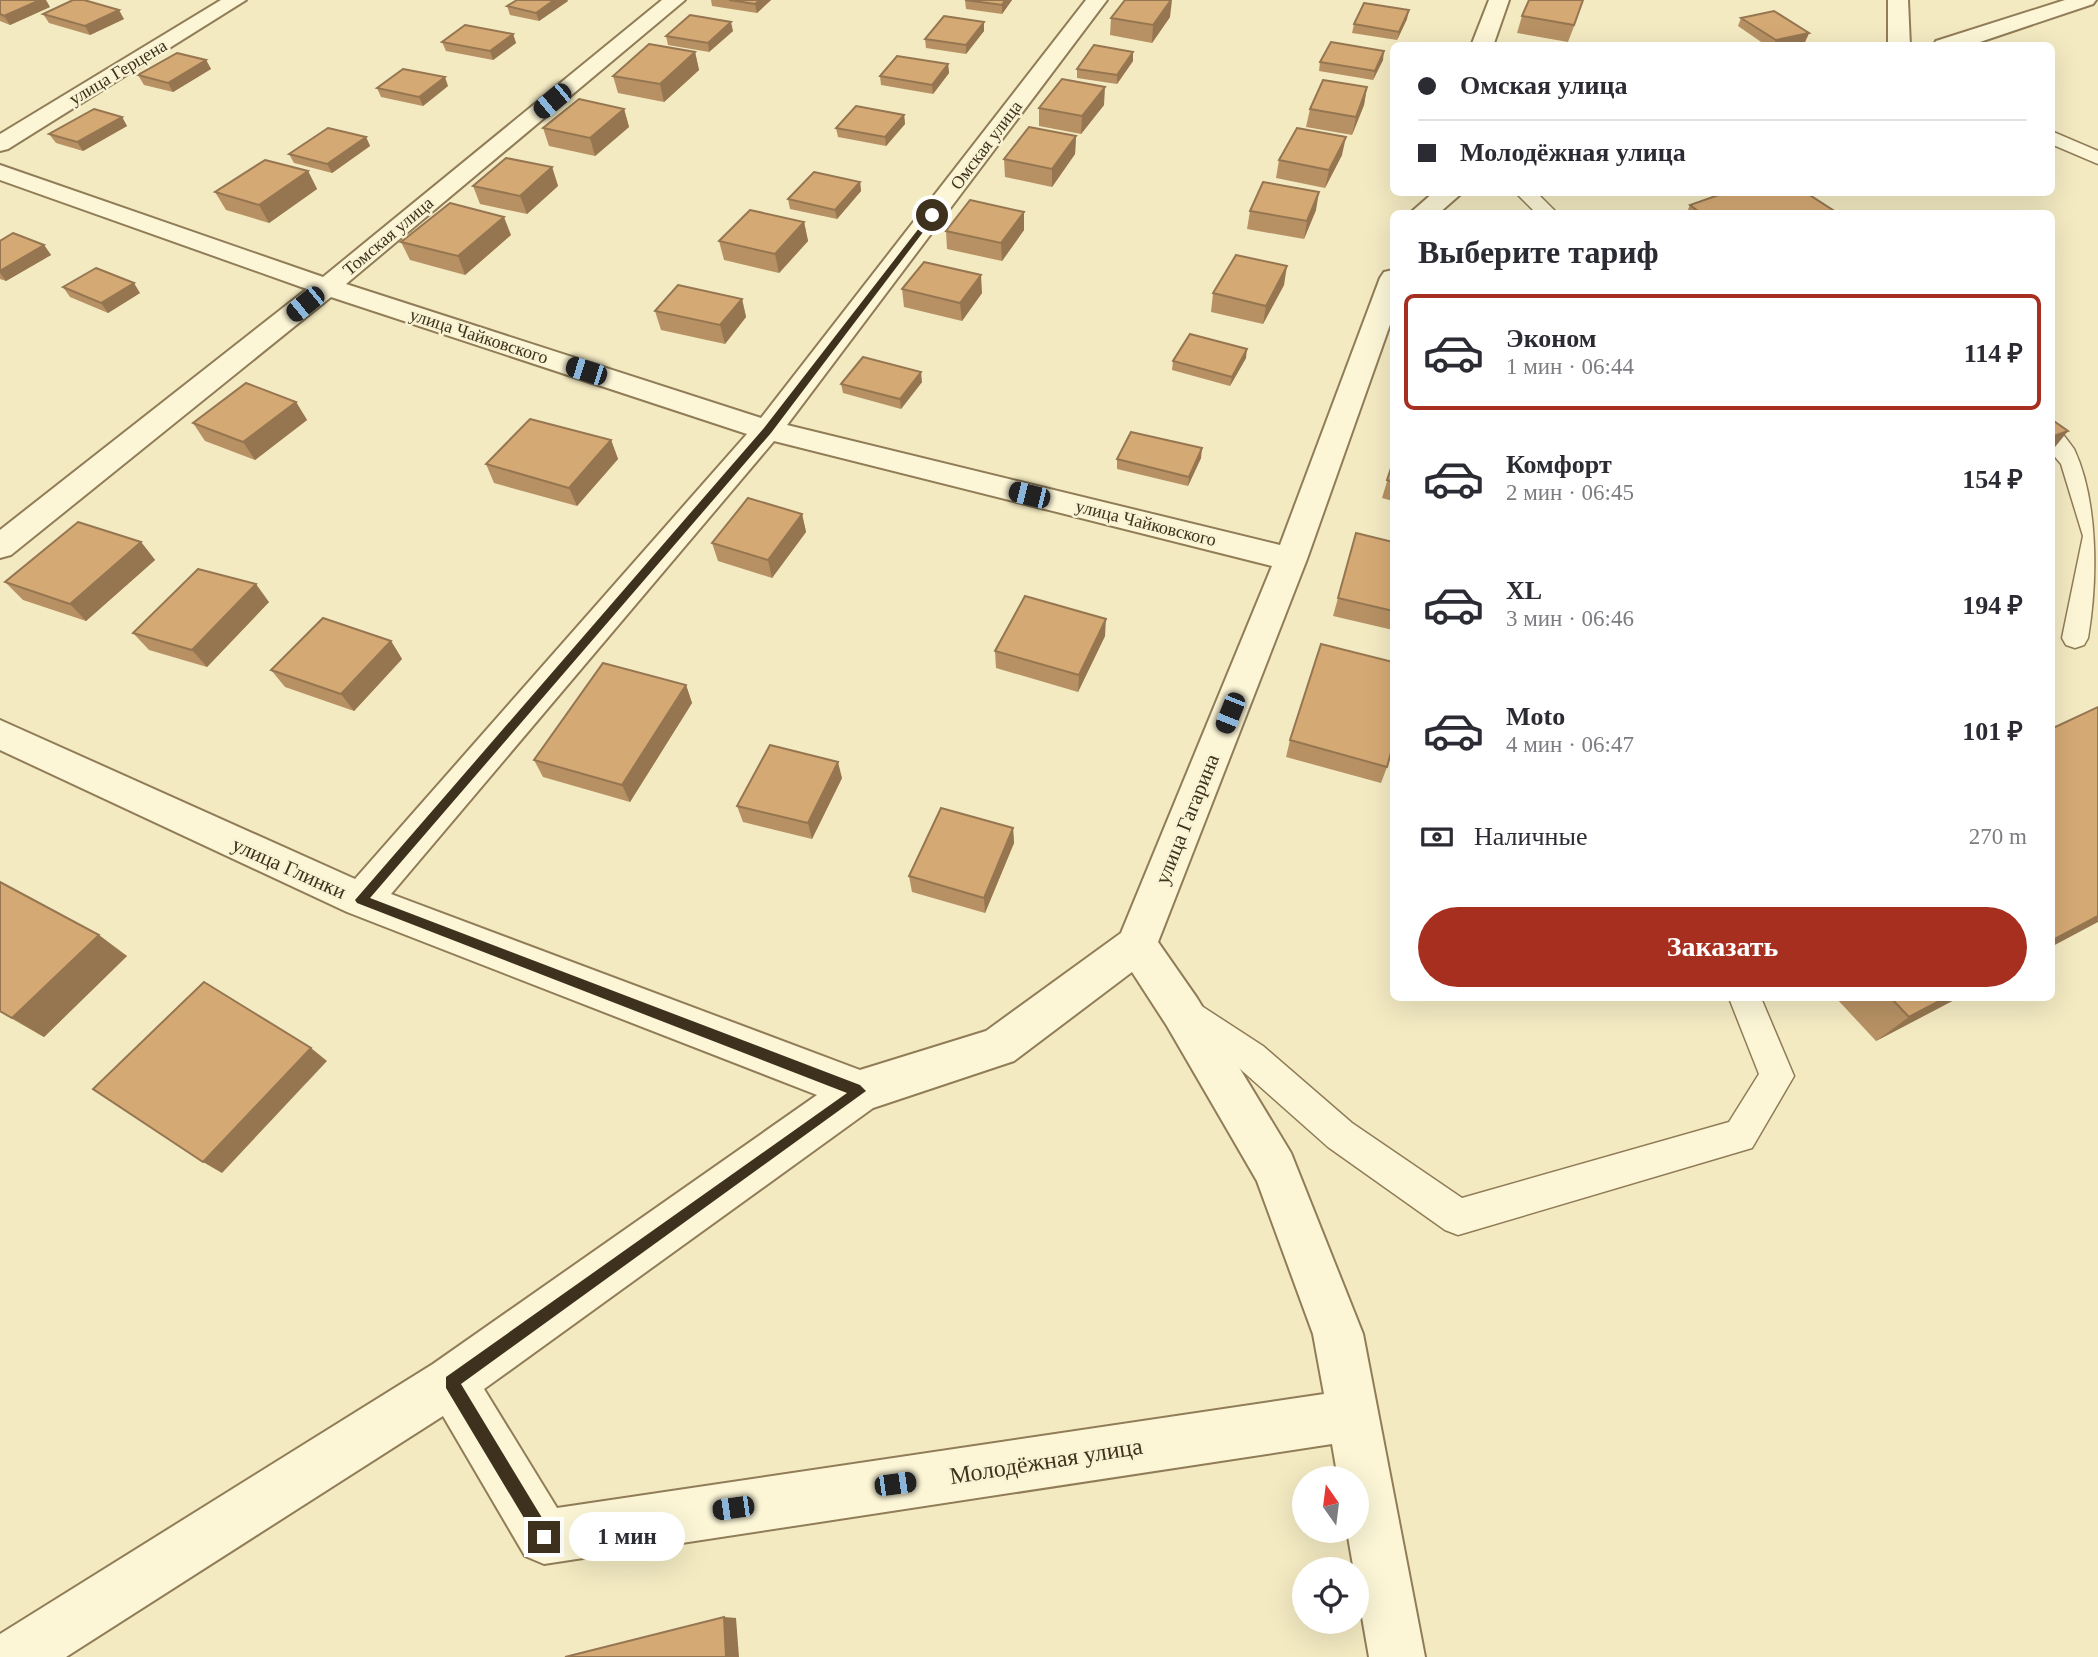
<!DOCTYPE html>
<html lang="ru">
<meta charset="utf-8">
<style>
body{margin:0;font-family:"Times New Roman",serif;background:#f2f2f3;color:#2b2b33;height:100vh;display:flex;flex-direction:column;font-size:26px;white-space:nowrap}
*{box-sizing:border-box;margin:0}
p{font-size:23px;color:#7c7c81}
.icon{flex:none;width:38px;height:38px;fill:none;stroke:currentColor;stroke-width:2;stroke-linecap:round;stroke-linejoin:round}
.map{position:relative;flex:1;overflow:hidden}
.side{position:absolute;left:1390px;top:210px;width:665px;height:791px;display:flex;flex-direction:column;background:#fff;border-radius:10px;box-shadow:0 7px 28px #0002}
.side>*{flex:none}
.hud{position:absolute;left:1390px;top:42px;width:665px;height:154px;border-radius:10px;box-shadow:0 7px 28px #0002;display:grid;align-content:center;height:154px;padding:0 28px;background:#fff}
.needle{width:46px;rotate:346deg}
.tools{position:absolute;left:1292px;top:1466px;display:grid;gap:14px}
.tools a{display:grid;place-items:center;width:77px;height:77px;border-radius:50%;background:#fff;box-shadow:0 7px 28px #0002;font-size:35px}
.end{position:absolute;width:32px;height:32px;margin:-16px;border:9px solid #3e311d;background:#fff;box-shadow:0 0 0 4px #fff}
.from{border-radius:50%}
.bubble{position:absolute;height:49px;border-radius:24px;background:#fff;box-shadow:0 7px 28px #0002;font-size:23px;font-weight:600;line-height:49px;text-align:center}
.car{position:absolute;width:21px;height:42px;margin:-21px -10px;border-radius:9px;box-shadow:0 0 5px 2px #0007;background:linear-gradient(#222 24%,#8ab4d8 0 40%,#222 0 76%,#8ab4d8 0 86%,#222 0)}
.hud b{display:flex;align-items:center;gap:24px;height:66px;font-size:26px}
.hud b+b{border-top:2px solid #e1e1e2}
.hud i{width:18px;height:18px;background:#2b2b33}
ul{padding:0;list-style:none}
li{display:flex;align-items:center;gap:21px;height:116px;margin:0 14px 10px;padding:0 14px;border:4px solid transparent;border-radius:10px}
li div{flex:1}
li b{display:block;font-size:26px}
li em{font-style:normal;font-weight:600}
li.selected{border-color:#a62f20}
li>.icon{width:63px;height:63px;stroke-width:1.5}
h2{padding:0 28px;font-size:32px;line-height:84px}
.pay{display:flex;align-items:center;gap:18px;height:77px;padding:0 28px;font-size:26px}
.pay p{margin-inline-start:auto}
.primary-button{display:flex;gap:14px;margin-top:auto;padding:14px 28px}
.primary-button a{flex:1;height:80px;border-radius:42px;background:#a62f20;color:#fff;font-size:28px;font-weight:600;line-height:80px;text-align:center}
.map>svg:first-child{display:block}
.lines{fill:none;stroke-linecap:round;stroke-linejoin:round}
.service-casing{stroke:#907c57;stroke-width:3}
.minor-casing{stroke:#907c57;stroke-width:4}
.service{fill:#fcf6d7;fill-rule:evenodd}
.minor{fill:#fcf6d7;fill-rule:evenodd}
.wall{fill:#b79164}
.shaded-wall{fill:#957651}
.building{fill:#d5a974;stroke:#957651;stroke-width:2}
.route{fill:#3e311d}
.labels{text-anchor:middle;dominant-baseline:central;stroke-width:5;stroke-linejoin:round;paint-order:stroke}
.far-street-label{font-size:18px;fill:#3e311d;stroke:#f9f3d3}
.street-label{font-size:21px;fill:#3e311d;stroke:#f9f3d3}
.near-street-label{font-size:24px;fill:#3e311d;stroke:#f9f3d3}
</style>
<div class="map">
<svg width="2098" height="1657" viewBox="0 0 2098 1657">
<rect width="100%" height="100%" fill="#f3eac2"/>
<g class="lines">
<g class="service-casing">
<g id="service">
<polygon points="2051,131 2098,151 2098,164 2051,144"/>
<polygon points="1515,192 1536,192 1558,214 1537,214"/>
<path d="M2051 427C2062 430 2067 440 2074 449 2098 500 2098 579 2088 638L2084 645 2075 648 2066 645 2062 638 2083 536 2061 464 2051 452Z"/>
<polygon points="1729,998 1761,998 1794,1076 1752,1148 1458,1235 1445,1230 1328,1147 1239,1068 1176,1027 1172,1016 1176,1005 1188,1001 1200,1005 1263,1046 1352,1123 1462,1198 1729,1122 1759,1074"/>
</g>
</g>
<g class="minor-casing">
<g id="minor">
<polygon points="221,0 246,0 8,149 0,151 0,134"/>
<path d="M662 0H685L346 284 761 418 1086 0H1107L787 425 1280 545 1380 278 1384 272 1393 270V316L1307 559 1158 942 1197 998 1291 1153 1363 1334 1425 1657H1369L1347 1531H1356V1479H1338L1332 1444 544 1564 525 1556 443 1416 66 1657H0V1634L433 1364 817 1095 347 912 0 750V720L355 879 747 434 331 297 11 555 0 558V530L307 289 0 180V165L323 277ZM774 441 1272 566 1121 933 986 1031 860 1070 391 894ZM1132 972 1167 1026 1257 1181 1313 1334 1324 1394 557 1508 484 1389 873 1108 1014 1061Z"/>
<polygon points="1489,0 1509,0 1493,46 1471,46"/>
<polygon points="1888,0 1908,0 1910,46 1888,46"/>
<polygon points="2065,0 2096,0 2093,4 1968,46 1933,46 1936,41"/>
<polygon points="1434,192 1463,192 1438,214 1409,214"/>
</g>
</g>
<use href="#service" class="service"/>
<use href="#minor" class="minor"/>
</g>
<g class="wall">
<polygon points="0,0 50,7 10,25 0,21"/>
<polygon points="517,0 567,0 568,1 539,21 510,15 507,6"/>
<polygon points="711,0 771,0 757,13 712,6"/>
<polygon points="965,0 1012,0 1002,14 966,9"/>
<polygon points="43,14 124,19 90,35 49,23"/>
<polygon points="1522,16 1578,16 1568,42 1517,33"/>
<polygon points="1170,17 1152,43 1110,35 1111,18"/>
<polygon points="1741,18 1809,33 1805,42 1788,46 1767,46 1738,26"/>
<polygon points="1407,19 1397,40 1352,33 1354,24"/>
<polygon points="733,31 709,52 668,45 666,36"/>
<polygon points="984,31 966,54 926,48 925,39"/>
<polygon points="513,34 516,43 493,60 446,51 442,42"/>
<polygon points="695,52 699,70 664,102 618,93 613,76"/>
<polygon points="1133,52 1133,61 1117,84 1077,78 1077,69"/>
<polygon points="206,60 211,69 173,92 144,85 138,75"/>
<polygon points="1383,60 1373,80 1319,71 1320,62"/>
<polygon points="948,64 949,73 933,94 881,85 880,76"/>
<polygon points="448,86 423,106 381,97 377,88"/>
<polygon points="1367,87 1364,105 1352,135 1306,127 1310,109"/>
<polygon points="1104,105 1081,134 1039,126 1039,108"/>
<polygon points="624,109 629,127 595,156 549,146 543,128"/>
<polygon points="904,115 905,124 886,146 838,137 836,128"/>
<polygon points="122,117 127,126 83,151 56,143 49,134"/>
<polygon points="1076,136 1075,154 1052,187 1005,177 1004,159"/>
<polygon points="366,137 370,146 332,173 294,163 289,154"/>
<polygon points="1342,155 1325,188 1276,178 1279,160"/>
<polygon points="552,167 558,186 527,214 480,204 473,186"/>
<polygon points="308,171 317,189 269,223 226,210 215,192"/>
<polygon points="860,182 861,191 837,219 790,209 788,199"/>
<polygon points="1690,205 1839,214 1686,214"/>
<polygon points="1316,210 1304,239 1247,229 1250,211"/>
<polygon points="1024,212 1024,230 1002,261 947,249 946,231"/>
<polygon points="804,222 808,241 779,273 724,260 719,241"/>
<polygon points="511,235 465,275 410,260 401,242"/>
<polygon points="0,241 44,245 51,255 6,281 0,279"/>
<polygon points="1284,285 1263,324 1211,312 1213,293"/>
<polygon points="63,287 140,293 108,313 70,297"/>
<polygon points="902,289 982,293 962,321 904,307"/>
<polygon points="742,299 746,317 725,344 661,330 655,311"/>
<polygon points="1246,358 1230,386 1172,370 1173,361"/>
<polygon points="922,382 901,409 843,393 841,384"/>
<polygon points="296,402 307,420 255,460 205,441 193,423"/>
<polygon points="611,440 618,459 577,506 494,483 486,464"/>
<polygon points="1201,458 1188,486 1117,469 1117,459"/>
<polygon points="1393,462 1393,501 1382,498"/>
<polygon points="802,514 806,532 772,578 718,561 712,543"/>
<polygon points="1356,533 1393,542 1393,630 1333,616"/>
<polygon points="141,542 155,560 86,621 23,600 5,582"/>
<polygon points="269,602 207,667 149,650 133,633"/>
<polygon points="1105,636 1078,692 996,668 995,651"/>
<polygon points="391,641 402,659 354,711 285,687 271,670"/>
<polygon points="686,685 692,703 630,802 543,777 534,760"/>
<polygon points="1290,740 1387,767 1381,783 1286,757"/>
<polygon points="842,778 812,839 743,822 737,806"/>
<polygon points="1013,828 1014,843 985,913 912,892 909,876"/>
<polygon points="0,882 127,956 44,1037 0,1012"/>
<polygon points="1836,998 1958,998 1876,1041"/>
</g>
<g class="shaded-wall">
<polygon points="40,0 46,0 50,7 10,25 4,16"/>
<polygon points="554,0 567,0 568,1 539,21 536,13"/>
<polygon points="760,0 771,0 757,13 755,4"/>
<polygon points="1005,0 1012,0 1002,14 1002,5"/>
<polygon points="1172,0 1170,17 1152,43 1153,25"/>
<polygon points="119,10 124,19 90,35 85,26"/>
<polygon points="1409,10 1407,19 1397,40 1399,32"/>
<polygon points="731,22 733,31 709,52 708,43"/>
<polygon points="984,22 984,31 966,54 966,45"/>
<polygon points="1809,33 1805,42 1788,46 1773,46 1776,40"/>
<polygon points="513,34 516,43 493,60 490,51"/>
<polygon points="1384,51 1383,60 1373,80 1375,71"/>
<polygon points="695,52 699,70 664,102 660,84"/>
<polygon points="1133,52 1133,61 1117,84 1117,75"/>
<polygon points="206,60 211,69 173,92 168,83"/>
<polygon points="948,64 949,73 933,94 932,85"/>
<polygon points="445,77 448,86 423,106 419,97"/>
<polygon points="1105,87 1104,105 1081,134 1082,116"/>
<polygon points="1367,87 1364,105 1352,135 1356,117"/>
<polygon points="624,109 629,127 595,156 590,138"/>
<polygon points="904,115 905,124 886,146 885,137"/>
<polygon points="122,117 127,126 83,151 77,142"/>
<polygon points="1076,136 1075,154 1052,187 1052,169"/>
<polygon points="366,137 370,146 332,173 327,164"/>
<polygon points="1346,137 1342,155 1325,188 1329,170"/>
<polygon points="552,167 558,186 527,214 520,196"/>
<polygon points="308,171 317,189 269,223 259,205"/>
<polygon points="860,182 861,191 837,219 835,210"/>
<polygon points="1319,192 1316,210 1304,239 1307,221"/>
<polygon points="1024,212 1024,230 1002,261 1001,243"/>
<polygon points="504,217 511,235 465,275 458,256"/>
<polygon points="804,222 808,241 779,273 775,254"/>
<polygon points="44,245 51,255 6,281 0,273 0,271"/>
<polygon points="1287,266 1284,285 1263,324 1266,306"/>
<polygon points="981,275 982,293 962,321 960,303"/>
<polygon points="134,283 140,293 108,313 101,303"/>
<polygon points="742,299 746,317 725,344 720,325"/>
<polygon points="1247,349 1246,358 1230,386 1232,377"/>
<polygon points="921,372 922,382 901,409 900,399"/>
<polygon points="296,402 307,420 255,460 243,442"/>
<polygon points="2068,431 2051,452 2051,437"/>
<polygon points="611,440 618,459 577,506 569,488"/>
<polygon points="1202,448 1201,458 1188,486 1189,477"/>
<polygon points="802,514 806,532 772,578 768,560"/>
<polygon points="141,542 155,560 86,621 70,604"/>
<polygon points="256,584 269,602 207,667 192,650"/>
<polygon points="1106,619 1105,636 1078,692 1079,675"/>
<polygon points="391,641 402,659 354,711 341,694"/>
<polygon points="686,685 692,703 630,802 622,785"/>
<polygon points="838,762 842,778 812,839 808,823"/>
<polygon points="1013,828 1014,843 985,913 984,898"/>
<polygon points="2098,916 2098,922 2051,947 2051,941"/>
<polygon points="99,935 127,956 44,1037 12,1018"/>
<polygon points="1945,998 1958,998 1876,1041 1909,1017"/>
<polygon points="311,1048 327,1061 222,1173 203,1162"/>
<polygon points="724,1617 736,1618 739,1657 726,1657"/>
</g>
<g class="building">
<polygon points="0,0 40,0 4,16 0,14"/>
<polygon points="73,0 84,0 119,10 85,26 43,14"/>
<polygon points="517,0 554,0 536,13 507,6"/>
<polygon points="729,0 760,0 755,4"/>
<polygon points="965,0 1005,0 1002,5"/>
<polygon points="1125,0 1171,0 1153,25 1111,18"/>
<polygon points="1529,0 1583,0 1574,25 1522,16"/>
<polygon points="1364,3 1409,10 1399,32 1354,24"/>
<polygon points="1774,11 1809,33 1776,40 1741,18"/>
<polygon points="690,15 731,22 708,43 666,36"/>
<polygon points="944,16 984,22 966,45 925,39"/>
<polygon points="465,25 513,34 490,51 442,42"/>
<polygon points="1331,42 1384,51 1375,71 1320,62"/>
<polygon points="649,44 695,52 660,84 613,76"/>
<polygon points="1094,45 1133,52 1117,75 1077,69"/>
<polygon points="177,53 206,60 168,83 138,75"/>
<polygon points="897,56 948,64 932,85 880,76"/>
<polygon points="403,69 445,77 419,97 377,88"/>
<polygon points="1062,79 1105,87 1082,116 1039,108"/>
<polygon points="1323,80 1367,87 1356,117 1310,109"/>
<polygon points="579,99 624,109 590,138 543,128"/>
<polygon points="856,106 904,115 885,137 836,128"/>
<polygon points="94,109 122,117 77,142 49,134"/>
<polygon points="1029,127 1076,136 1052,169 1004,159"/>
<polygon points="328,128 366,137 327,164 289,154"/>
<polygon points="1297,128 1346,137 1329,170 1279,160"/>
<polygon points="506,158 552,167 520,196 473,186"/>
<polygon points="265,160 308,171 259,205 215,192"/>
<polygon points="814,172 860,182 835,210 788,199"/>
<polygon points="1263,182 1319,192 1307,221 1250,211"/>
<polygon points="1727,192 1805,192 1839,214 1702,214 1690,205"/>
<polygon points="970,200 1024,212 1001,243 946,231"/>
<polygon points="450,203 504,217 458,256 401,242"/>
<polygon points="750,210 804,222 775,254 719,241"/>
<polygon points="13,233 44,245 0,271 0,241"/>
<polygon points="1236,255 1287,266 1266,306 1213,293"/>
<polygon points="924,262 981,275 960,303 902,289"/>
<polygon points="96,268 134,283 101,303 63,287"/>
<polygon points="678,285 742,299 720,325 655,311"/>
<polygon points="1190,334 1247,349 1232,377 1173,361"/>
<polygon points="863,357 921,372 900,399 841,384"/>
<polygon points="246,383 296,402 243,442 193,423"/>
<polygon points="530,419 611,440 569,488 486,464"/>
<polygon points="2051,419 2068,431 2051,437"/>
<polygon points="1131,432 1202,448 1189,477 1117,459"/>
<polygon points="1393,462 1393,482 1387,480"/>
<polygon points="748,498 802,514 768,560 712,543"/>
<polygon points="78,522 141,542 70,604 5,582"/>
<polygon points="1356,533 1393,542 1393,611 1338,598"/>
<polygon points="198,569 256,584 192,650 133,633"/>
<polygon points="1025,596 1106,619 1079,675 995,651"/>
<polygon points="323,618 391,641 341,694 271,670"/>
<polygon points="1321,644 1393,662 1393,745 1387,767 1290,740"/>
<polygon points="603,663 686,685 622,785 534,760"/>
<polygon points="2098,707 2098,916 2051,941 2051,729"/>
<polygon points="770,745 838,762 808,823 737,806"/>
<polygon points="941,808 1013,828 984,898 909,876"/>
<polygon points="0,882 99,935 12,1018 0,1011"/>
<polygon points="204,982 311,1048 203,1162 93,1089"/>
<polygon points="1891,998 1945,998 1909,1017"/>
<polygon points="724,1617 726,1657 565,1657"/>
</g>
<polygon class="route" points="930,214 936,215 771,433 370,898 860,1085 866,1091 461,1384 550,1531 550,1543 544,1545 539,1543 446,1388 446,1377 847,1093 357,903 355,900 764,428"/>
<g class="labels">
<g class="far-street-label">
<text transform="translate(118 72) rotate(-31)">улица Герцена</text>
<text transform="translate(986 145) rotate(-53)">Омская улица</text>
<text transform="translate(388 236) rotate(-40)">Томская улица</text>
<text transform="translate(479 336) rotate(18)">улица Чайковского</text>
<text transform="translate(1146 523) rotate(14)">улица Чайковского</text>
</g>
<g class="street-label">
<text transform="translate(1187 819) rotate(-68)">улица Гагарина</text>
<text transform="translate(289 868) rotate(24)">улица Глинки</text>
</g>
<g class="near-street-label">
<text transform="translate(1046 1461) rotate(-9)">Молодёжная улица</text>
</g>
</g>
</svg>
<div class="tools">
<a><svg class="needle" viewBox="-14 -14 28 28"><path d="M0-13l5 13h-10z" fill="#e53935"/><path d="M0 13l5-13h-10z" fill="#7c7c81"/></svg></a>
<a><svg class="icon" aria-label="locate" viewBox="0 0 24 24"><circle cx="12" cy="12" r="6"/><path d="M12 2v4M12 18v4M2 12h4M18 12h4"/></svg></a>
</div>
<i class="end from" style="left:932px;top:215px"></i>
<i class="end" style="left:544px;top:1537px"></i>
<div class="bubble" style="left:569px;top:1512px;width:116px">1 мин</div>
<i class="car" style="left:552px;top:101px;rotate:230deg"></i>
<i class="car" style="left:305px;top:304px;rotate:231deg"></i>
<i class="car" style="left:586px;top:371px;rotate:288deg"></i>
<i class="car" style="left:1029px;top:495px;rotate:284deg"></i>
<i class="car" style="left:1230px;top:713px;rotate:202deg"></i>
<i class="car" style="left:895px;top:1484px;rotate:82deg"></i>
<i class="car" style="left:733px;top:1508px;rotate:262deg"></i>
<div class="hud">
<b><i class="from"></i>Омская улица</b>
<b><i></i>Молодёжная улица</b>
</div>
<section class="side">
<h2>Выберите тариф</h2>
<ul>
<li class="selected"><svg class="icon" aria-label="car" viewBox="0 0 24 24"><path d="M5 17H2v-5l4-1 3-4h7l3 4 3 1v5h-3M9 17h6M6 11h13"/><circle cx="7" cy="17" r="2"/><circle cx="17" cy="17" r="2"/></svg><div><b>Эконом</b><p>1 мин · 06:44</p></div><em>114 ₽</em></li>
<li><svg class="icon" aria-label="car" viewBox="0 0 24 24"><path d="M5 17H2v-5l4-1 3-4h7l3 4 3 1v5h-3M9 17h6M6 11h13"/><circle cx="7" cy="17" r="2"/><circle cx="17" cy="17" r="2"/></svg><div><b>Комфорт</b><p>2 мин · 06:45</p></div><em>154 ₽</em></li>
<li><svg class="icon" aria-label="car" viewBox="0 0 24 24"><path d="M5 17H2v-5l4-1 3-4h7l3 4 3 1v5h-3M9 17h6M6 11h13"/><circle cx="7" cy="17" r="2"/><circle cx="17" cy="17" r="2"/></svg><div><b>XL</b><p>3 мин · 06:46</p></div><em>194 ₽</em></li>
<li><svg class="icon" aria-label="car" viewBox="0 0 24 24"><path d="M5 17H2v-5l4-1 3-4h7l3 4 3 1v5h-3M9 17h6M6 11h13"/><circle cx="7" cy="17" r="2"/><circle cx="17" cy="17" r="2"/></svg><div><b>Moto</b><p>4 мин · 06:47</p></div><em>101 ₽</em></li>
</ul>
<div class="pay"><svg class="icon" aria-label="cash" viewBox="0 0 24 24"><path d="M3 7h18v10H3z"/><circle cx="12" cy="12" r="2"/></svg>Наличные<p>270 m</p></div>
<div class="primary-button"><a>Заказать</a></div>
</section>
</div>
